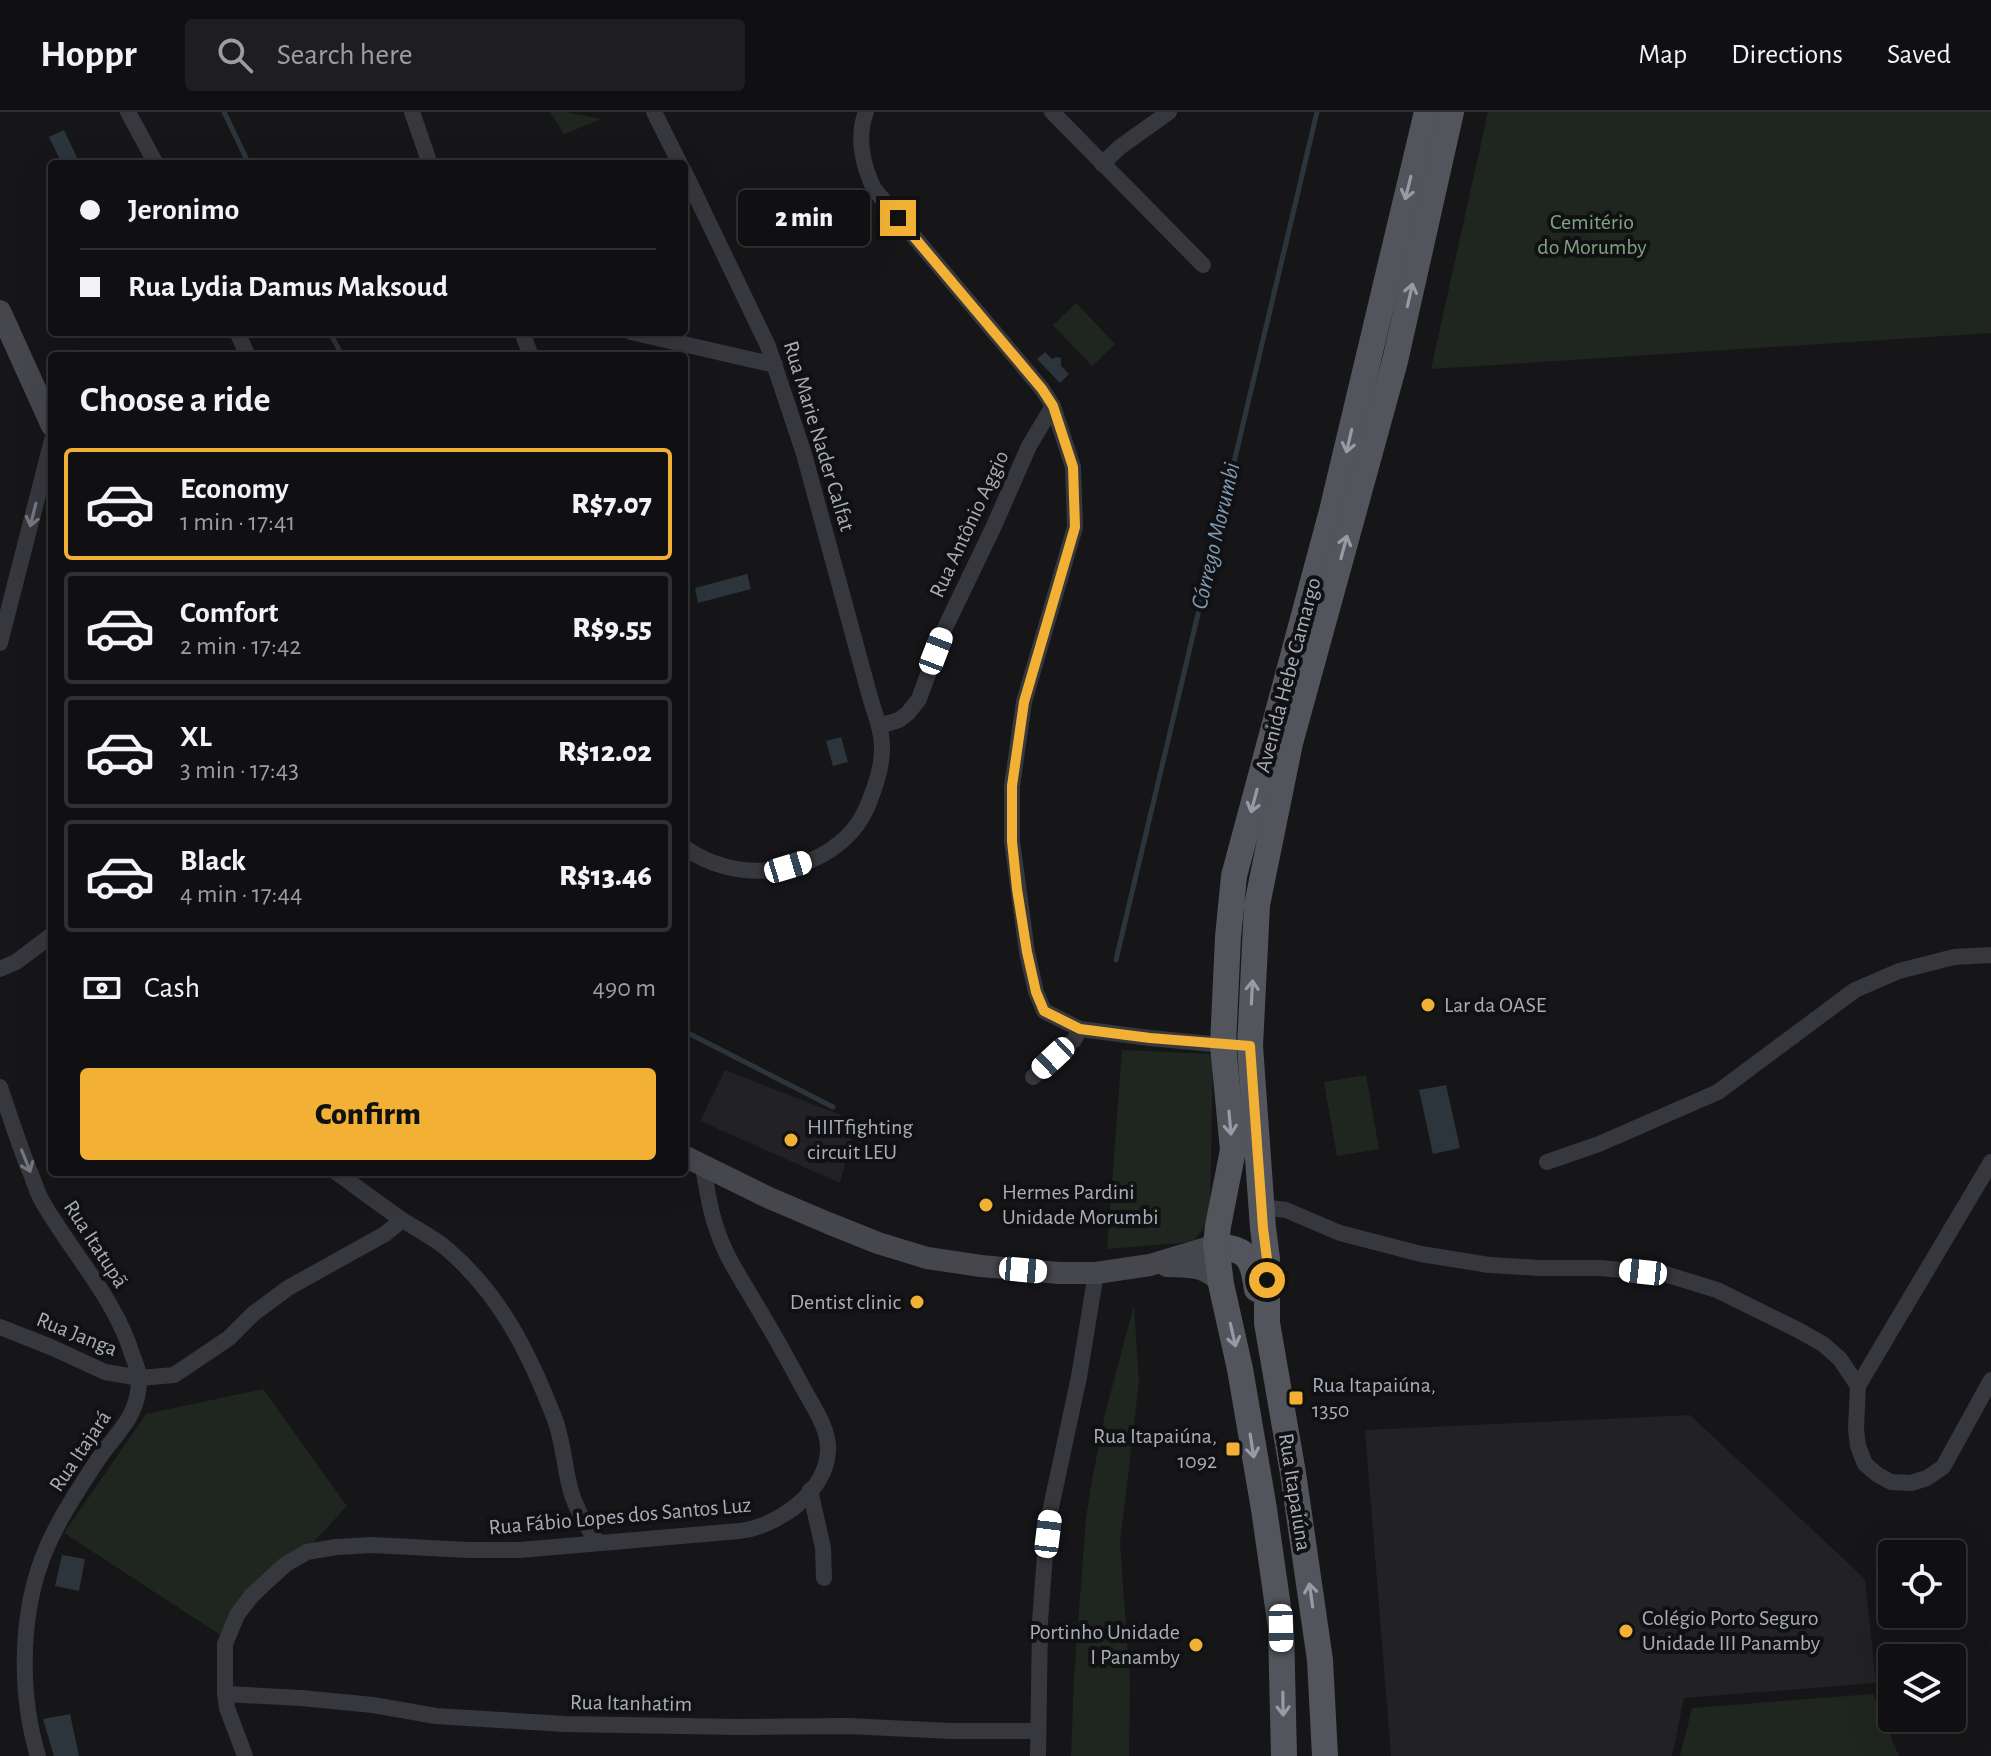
<!DOCTYPE html>
<meta charset="utf-8">
<style>
body{margin:0;font-family:"Alegreya Sans",sans-serif;background:#1e1e20;color:#f1f3f6;height:100vh;display:flex;flex-direction:column;font-size:30px;white-space:nowrap}
*{box-sizing:border-box;margin:0}
p{font-size:26px;color:#9c9d9f}
.icon{flex:none;width:44px;height:44px;fill:none;stroke:currentColor;stroke-width:2;stroke-linecap:round;stroke-linejoin:round}
.map{position:relative;flex:1;overflow:hidden}
.details{position:absolute;left:48px;top:240px;width:640px;height:824px;display:flex;flex-direction:column;background:#101012;border-radius:8px;box-shadow:0 8px 32px #0002,0 0 0 2px #303032}
.details>*{flex:none}
.banner{position:absolute;left:48px;top:48px;width:640px;height:176px;border-radius:8px;box-shadow:0 8px 32px #0002,0 0 0 2px #303032;display:grid;align-content:center;height:176px;padding:0 32px;background:#101012}
.buttons{position:absolute;left:1878px;top:1428px;display:grid;gap:16px}
.buttons a{display:grid;place-items:center;width:88px;height:88px;border-radius:8px;background:#101012;box-shadow:0 8px 32px #0002,0 0 0 2px #303032;font-size:40px}
.end{position:absolute;width:36px;height:36px;margin:-18px;border:10px solid #f2b134;background:#111;box-shadow:0 0 0 4px #111}
.from{border-radius:50%}
.bubble{position:absolute;height:56px;border-radius:8px;background:#101012;box-shadow:0 8px 32px #0002,0 0 0 2px #303032;font-size:26px;font-weight:800;line-height:56px;text-align:center}
.car{position:absolute;width:24px;height:48px;margin:-24px -12px;border-radius:10px;box-shadow:0 0 6px 2px #0007;background:linear-gradient(#fff 24%,#345 0 40%,#fff 0 76%,#345 0 86%,#fff 0)}
.banner b{display:flex;align-items:center;gap:28px;height:76px;font-size:30px}
.banner b+b{border-top:2px solid #303032}
.banner i{width:20px;height:20px;background:#f1f3f6}
ul{padding:0;list-style:none}
li{display:flex;align-items:center;gap:24px;height:112px;margin:0 16px 12px;padding:0 16px;border:4px solid #303032;border-radius:8px}
li div{flex:1}
li b{display:block;font-size:30px}
li em{font-style:normal;font-weight:800}
li.selected{border-color:#f2b134}
li>.icon{width:72px;height:72px;stroke-width:1.5}
h2{padding:0 32px;font-size:36px;line-height:96px}
.pay{display:flex;align-items:center;gap:20px;height:88px;padding:0 32px;font-size:30px}
.pay p{margin-inline-start:auto}
.button{display:flex;gap:16px;margin-top:auto;padding:16px 32px}
.button a{flex:1;height:92px;border-radius:8px;background:#f2b134;color:#111;font-size:32px;font-weight:800;line-height:92px;text-align:center}
header{display:flex;align-items:center;gap:48px;box-sizing:border-box;height:112px;padding:0 40px;background:#101012;border-bottom:2px solid #303032}
header strong{font-size:38px}
nav{display:flex;gap:44px;margin-inline-start:auto;font-size:28px}
.search{width:560px;height:72px;background:#1e1e20;display:flex;align-items:center;gap:20px;box-sizing:border-box;padding:0 28px;border-radius:8px;color:#9c9d9f;font-size:30px}
.map>svg:first-child{display:block}
.built{fill:#222225}
.green{fill:#1e261f}
.water{fill:#2c353c}
.lines{fill:none;stroke-linecap:round;stroke-linejoin:round}
.stream{stroke:#2c353c;stroke-width:5}
.street{stroke:#37383d;stroke-width:16}
.secondary{stroke:#45474d;stroke-width:22}
.primary{stroke:#53555c;stroke-width:26}
.oneway{stroke:#979ba6}
.oneway2{stroke:#757881}
.route{stroke:#f2b134;stroke-width:10}
.poi-dot{fill:#f2b134;stroke:#111113;stroke-width:3}
.labels{text-anchor:middle;dominant-baseline:central;stroke-width:8;stroke-linejoin:round;paint-order:stroke}
.park-label{font-size:22px;fill:#7fa381;stroke:#111113}
.street-label{font-size:22px;fill:#a8adb8;stroke:#111113}
.poi-label{font-size:22px;fill:#a8adb8;stroke:#111113;text-anchor:start}
.water-label{font-size:24px;font-style:italic;fill:#7f9bb3;stroke:#111113}
</style>
<header>
<strong>Hoppr</strong>
<div class="search"><svg class="icon" aria-label="search" viewBox="0 0 24 24"><circle cx="10" cy="10" r="6"/><path d="M15 15l6 6"/></svg>Search here</div>
<nav><a>Map</a><a>Directions</a><a>Saved</a></nav>
</header>
<div class="map">
<svg width="1991" height="1644" viewBox="0 0 1991 1644">
<rect width="100%" height="100%" fill="#161618"/>
<g class="built">
<polygon points="725,958 856,1009 840,1071 700,1009"/>
<polygon points="1690,1303 1865,1467 1876,1571 1684,1586 1672,1644 1391,1644 1365,1318"/>
</g>
<g class="green">
<polygon points="550,0 565,0 602,7 564,22"/>
<polygon points="1488,0 1991,0 1991,221 1431,257"/>
<polygon points="1076,191 1115,232 1092,254 1053,213"/>
<polygon points="1122,938 1213,942 1210,1101 1203,1117 1194,1128 1181,1131 1107,1137"/>
<polygon points="1366,963 1379,1037 1337,1044 1324,970"/>
<polygon points="1134,1193 1139,1270 1120,1431 1130,1571 1129,1644 1071,1644 1074,1565 1086,1406 1092,1368 1105,1302"/>
<polygon points="263,1277 347,1394 225,1526 64,1421 146,1302"/>
<polygon points="1873,1582 1899,1644 1680,1644 1692,1596"/>
</g>
<g class="water">
<polygon points="64,18 80,52 62,52 49,25"/>
<polygon points="1045,240 1052,247 1056,245 1061,246 1061,254 1069,262 1060,271 1037,247"/>
<polygon points="747,462 751,477 698,491 695,476"/>
<polygon points="841,625 848,650 833,654 826,629"/>
<polygon points="1446,973 1460,1036 1433,1042 1419,978"/>
<polygon points="62,1443 85,1447 79,1479 55,1474"/>
<polygon points="70,1602 79,1644 54,1644 43,1607"/>
</g>
<g class="lines">
<g class="stream">
<polyline points="224,0 249,52"/>
<polyline points="330,220 342,244"/>
<polyline points="1116,848 1317,0"/>
<polyline points="684,919 833,995"/>
</g>
<g class="street">
<polyline points="128,0 156,52"/>
<polyline points="412,0 430,52"/>
<polyline points="654,0 680,52"/>
<path d="M866 0C856 25 863 54 874 77L1042 277 1053 294 1073 355 1075 415 1024 590 1012 674V729L1027 840 1036 880 1044 899 1080 917"/>
<polyline points="1052,0 1203,153"/>
<polyline points="1102,52 1120,35 1169,0"/>
<polyline points="684,59 768,234 804,342 870,585 879,614"/>
<polyline points="237,220 248,244"/>
<polyline points="522,220 531,244"/>
<polyline points="631,220 775,253"/>
<polyline points="0,531 52,328"/>
<path d="M684 735C735 773 818 765 857 713 866 701 870 688 875 674 882 654 885 635 879 614L899 608 908 601 919 587 944 518 994 414 1029 334 1053 294"/>
<polyline points="0,857 16,850 52,823"/>
<polyline points="1033,965 1074,928 1080,917 1150,926 1232,934"/>
<path d="M0 975C9 1002 18 1029 28 1055 33 1066 36 1078 42 1089 71 1140 116 1187 133 1245 136 1252 139 1261 139 1268 139 1307 113 1323 95 1352 75 1383 52 1417 40 1453 20 1511 20 1585 38 1644"/>
<polyline points="1547,1050 1599,1032 1718,980 1855,878 1899,859 1954,845 1991,843"/>
<path d="M336 1060C358 1076 379 1092 401 1107 416 1117 433 1125 447 1137 500 1182 529 1241 554 1305 564 1330 564 1358 572 1383 578 1401 587 1415 598 1431"/>
<polyline points="1262,1095 1286,1098 1340,1121 1421,1142 1489,1153 1540,1156 1600,1156 1665,1162 1717,1178 1798,1218 1823,1232 1840,1247 1858,1274 1856,1317 1858,1334 1865,1352 1878,1363 1891,1370 1911,1371 1927,1366 1943,1355 1991,1268"/>
<polyline points="0,1215 53,1236 105,1260 140,1266 174,1263 229,1226 253,1202 288,1176 385,1122 402,1108"/>
<polyline points="1858,1274 1991,1050"/>
<polyline points="810,1378 823,1436 824,1466"/>
<polyline points="225,1582 301,1586 373,1593 436,1604 564,1612 740,1615 848,1614 950,1619 1038,1619"/>
<path d="M245 1644 227 1596 225 1582V1532L237 1503 251 1484 286 1452 307 1440 336 1435 372 1433 469 1438H520L739 1419C777 1415 827 1380 828 1338 829 1317 813 1294 803 1276 788 1248 772 1219 755 1191 745 1173 733 1156 725 1138 712 1110 708 1085 703 1055"/>
<polyline points="1038,1644 1040,1509 1045,1443 1050,1400 1079,1265 1096,1161"/>
</g>
<g class="secondary">
<polyline points="0,199 52,314"/>
<polyline points="684,1044 767,1085 828,1111 878,1131 927,1146 981,1154 1059,1161 1096,1161 1150,1153 1216,1133"/>
<path d="M1167 1154C1189 1155 1207 1153 1221 1172"/>
</g>
<g class="primary">
<path d="M1216 1133C1249 1139 1252 1144 1257 1177"/>
<polyline points="1284,1644 1281,1516 1264,1397 1240,1257 1221,1172 1216,1133 1218,1114 1233,1038 1223,933 1228,825 1234,764 1332,399 1427,0"/>
<polyline points="1325,1644 1320,1548 1293,1361 1267,1211 1267,1147 1263,1116 1250,934 1257,793 1290,631 1395,249 1451,0"/>
</g>
</g>
<defs><path id="oneway-shaft" d="M-6 0H5M1.5-3L5.5 0L1.5 3" fill="none" stroke-width="1.6" stroke-linecap="round" stroke-linejoin="round" transform="scale(2)"/></defs>
<g class="oneway">
<use href="#oneway-shaft" transform="translate(1408 76) rotate(104)"/>
<use href="#oneway-shaft" transform="translate(1410 183) rotate(-77)"/>
<use href="#oneway-shaft" transform="translate(1349 329) rotate(103)"/>
<use href="#oneway-shaft" transform="translate(1344 435) rotate(-75)"/>
<use href="#oneway-shaft" transform="translate(1254 689) rotate(105)"/>
<use href="#oneway-shaft" transform="translate(1252 880) rotate(-87)"/>
<use href="#oneway-shaft" transform="translate(1230 1011) rotate(85)"/>
<use href="#oneway-shaft" transform="translate(1233 1223) rotate(77)"/>
<use href="#oneway-shaft" transform="translate(1252 1334) rotate(81)"/>
<use href="#oneway-shaft" transform="translate(1311 1483) rotate(-98)"/>
<use href="#oneway-shaft" transform="translate(1283 1592) rotate(89)"/>
</g>
<g class="oneway2">
<use href="#oneway-shaft" transform="translate(33 403) rotate(104)"/>
<use href="#oneway-shaft" transform="translate(26 1049) rotate(68)"/>
</g>
<g class="lines">
<polyline class="route" points="898,106 1042,277 1053,294 1073,355 1075,415 1024,590 1012,674 1012,729 1017,777 1027,840 1036,880 1044,899 1080,917 1150,926 1250,934 1263,1116 1267,1147 1267,1168"/>
</g>
<g class="poi-dot">
<circle cx="1428" cy="893" r="8"/>
<circle cx="791" cy="1028" r="8"/>
<circle cx="986" cy="1093" r="8"/>
<circle cx="917" cy="1190" r="8"/>
<rect x="1288" y="1278" width="16" height="16" rx="4"/>
<rect x="1225" y="1329" width="16" height="16" rx="4"/>
<circle cx="1626" cy="1519" r="8"/>
<circle cx="1196" cy="1533" r="8"/>
</g>
<g class="labels">
<g class="park-label">
<text x="1592" y="110">Cemitério<tspan x="1592" dy="25">do Morumby</tspan></text>
</g>
<g class="street-label">
<text transform="translate(819 324) rotate(73)">Rua Marie Nader Calfat</text>
<text transform="translate(969 412) rotate(-65)">Rua Antônio Aggio</text>
<text transform="translate(1288 563) rotate(-75)">Avenida Hebe Camargo</text>
<text transform="translate(96 1132) rotate(57)">Rua Itatupã</text>
<text transform="translate(77 1222) rotate(22)">Rua Janga</text>
<text transform="translate(80 1339) rotate(-56)">Rua Itajará</text>
<text transform="translate(1295 1380) rotate(81)">Rua Itapaiúna</text>
<text transform="translate(620 1404) rotate(-5)">Rua Fábio Lopes dos Santos Luz</text>
<text transform="translate(631 1591) rotate(1)">Rua Itanhatim</text>
</g>
<g class="poi-label">
<text x="1444" y="893">Lar da OASE</text>
<text x="807" y="1015">HIITfighting<tspan x="807" dy="25">circuit LEU</tspan></text>
<text x="1002" y="1080">Hermes Pardini<tspan x="1002" dy="25">Unidade Morumbi</tspan></text>
<text x="901" y="1190" text-anchor="end">Dentist clinic</text>
<text x="1312" y="1273">Rua Itapaiúna,<tspan x="1312" dy="25">1350</tspan></text>
<text x="1217" y="1324" text-anchor="end">Rua Itapaiúna,<tspan x="1217" dy="25">1092</tspan></text>
<text x="1642" y="1506">Colégio Porto Seguro<tspan x="1642" dy="25">Unidade III Panamby</tspan></text>
<text x="1180" y="1520" text-anchor="end">Portinho Unidade<tspan x="1180" dy="25">I Panamby</tspan></text>
</g>
<g class="water-label">
<text transform="translate(1216 424) rotate(-77)">Córrego Morumbi</text>
</g>
</g>
</svg>
<div class="buttons">
<a><svg class="icon" aria-label="locate" viewBox="0 0 24 24"><circle cx="12" cy="12" r="6"/><path d="M12 2v4M12 18v4M2 12h4M18 12h4"/></svg></a>
<a><svg class="icon" aria-label="layers" viewBox="0 0 24 24"><path d="M12 4l9 5-9 5-9-5zM3 14l9 5 9-5"/></svg></a>
</div>
<i class="end from" style="left:1267px;top:1168px"></i>
<i class="end" style="left:898px;top:106px"></i>
<div class="bubble" style="left:738px;top:78px;width:132px">2 min</div>
<i class="car" style="left:936px;top:539px;rotate:21deg"></i>
<i class="car" style="left:788px;top:755px;rotate:73deg"></i>
<i class="car" style="left:1053px;top:946px;rotate:227deg"></i>
<i class="car" style="left:1023px;top:1158px;rotate:95deg"></i>
<i class="car" style="left:1643px;top:1160px;rotate:276deg"></i>
<i class="car" style="left:1048px;top:1422px;rotate:7deg"></i>
<i class="car" style="left:1281px;top:1516px;rotate:179deg"></i>
<div class="banner">
<b><i class="from"></i>Jeronimo</b>
<b><i></i>Rua Lydia Damus Maksoud</b>
</div>
<section class="details">
<h2>Choose a ride</h2>
<ul>
<li class="selected"><svg class="icon" aria-label="car" viewBox="0 0 24 24"><path d="M5 17H2v-5l4-1 3-4h7l3 4 3 1v5h-3M9 17h6M6 11h13"/><circle cx="7" cy="17" r="2"/><circle cx="17" cy="17" r="2"/></svg><div><b>Economy</b><p>1 min · 17:41</p></div><em>R$7.07</em></li>
<li><svg class="icon" aria-label="car" viewBox="0 0 24 24"><path d="M5 17H2v-5l4-1 3-4h7l3 4 3 1v5h-3M9 17h6M6 11h13"/><circle cx="7" cy="17" r="2"/><circle cx="17" cy="17" r="2"/></svg><div><b>Comfort</b><p>2 min · 17:42</p></div><em>R$9.55</em></li>
<li><svg class="icon" aria-label="car" viewBox="0 0 24 24"><path d="M5 17H2v-5l4-1 3-4h7l3 4 3 1v5h-3M9 17h6M6 11h13"/><circle cx="7" cy="17" r="2"/><circle cx="17" cy="17" r="2"/></svg><div><b>XL</b><p>3 min · 17:43</p></div><em>R$12.02</em></li>
<li><svg class="icon" aria-label="car" viewBox="0 0 24 24"><path d="M5 17H2v-5l4-1 3-4h7l3 4 3 1v5h-3M9 17h6M6 11h13"/><circle cx="7" cy="17" r="2"/><circle cx="17" cy="17" r="2"/></svg><div><b>Black</b><p>4 min · 17:44</p></div><em>R$13.46</em></li>
</ul>
<div class="pay"><svg class="icon" aria-label="cash" viewBox="0 0 24 24"><path d="M3 7h18v10H3z"/><circle cx="12" cy="12" r="2"/></svg>Cash<p>490 m</p></div>
<div class="button"><a>Confirm</a></div>
</section>
</div>
